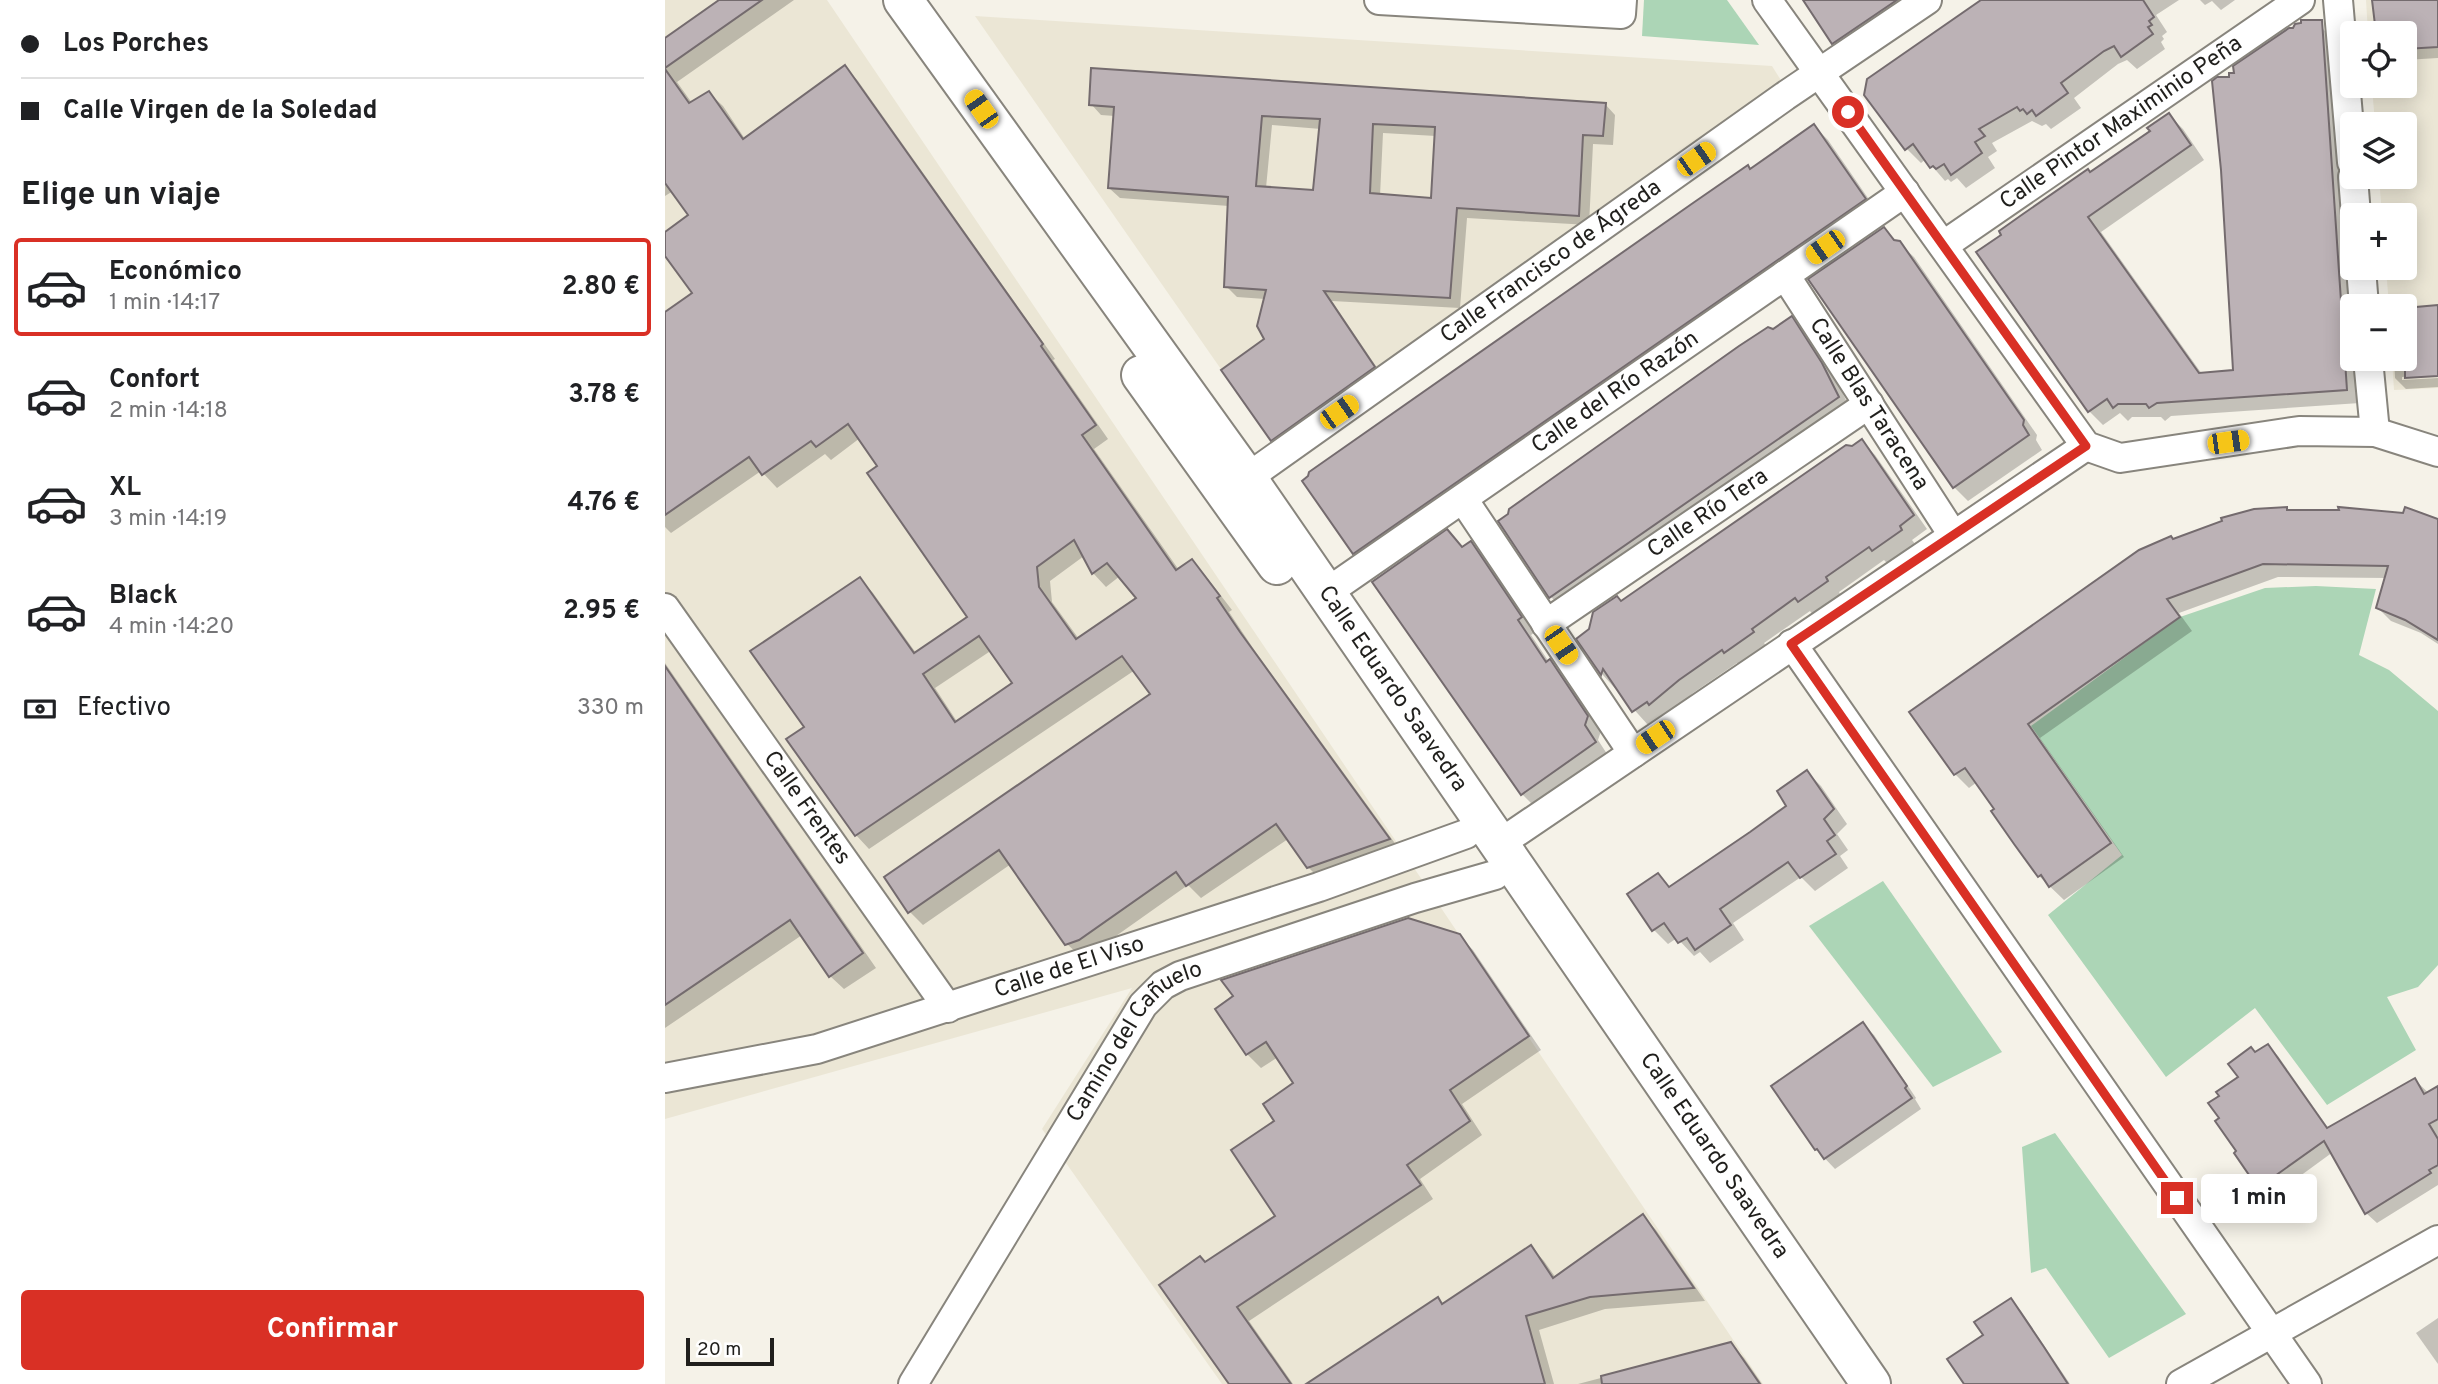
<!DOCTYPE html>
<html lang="es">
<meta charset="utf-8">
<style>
body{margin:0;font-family:Overpass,sans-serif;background:#f2f2f2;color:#202124;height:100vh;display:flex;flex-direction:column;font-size:26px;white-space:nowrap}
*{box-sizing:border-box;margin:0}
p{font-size:23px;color:#757577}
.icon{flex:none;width:38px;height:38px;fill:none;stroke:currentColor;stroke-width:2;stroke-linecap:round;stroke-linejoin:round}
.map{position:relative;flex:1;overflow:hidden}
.panel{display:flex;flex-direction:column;background:#fff;width:665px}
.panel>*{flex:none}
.top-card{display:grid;align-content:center;height:154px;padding:0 21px;background:#fff}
.tools{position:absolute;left:1675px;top:21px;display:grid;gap:14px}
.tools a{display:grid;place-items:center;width:77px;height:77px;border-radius:7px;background:#fff;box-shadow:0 4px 18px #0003;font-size:35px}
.scale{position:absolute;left:21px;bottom:18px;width:88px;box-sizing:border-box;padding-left:7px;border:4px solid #201f1c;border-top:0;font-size:19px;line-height:24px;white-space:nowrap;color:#201f1c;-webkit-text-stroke:5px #fff;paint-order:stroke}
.end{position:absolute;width:32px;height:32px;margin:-16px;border:9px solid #d93025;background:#fff;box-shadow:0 0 0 4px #fff}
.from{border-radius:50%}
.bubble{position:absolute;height:49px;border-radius:7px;background:#fff;box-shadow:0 4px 18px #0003;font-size:23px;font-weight:700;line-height:49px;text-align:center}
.car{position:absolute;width:21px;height:42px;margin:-21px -10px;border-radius:9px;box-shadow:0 0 5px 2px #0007;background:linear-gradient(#f5c518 24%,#345 0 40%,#f5c518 0 76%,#345 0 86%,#f5c518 0)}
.top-card b{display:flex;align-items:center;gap:24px;height:66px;font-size:26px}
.top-card b+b{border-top:2px solid #e0e0e0}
.top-card i{width:18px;height:18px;background:#202124}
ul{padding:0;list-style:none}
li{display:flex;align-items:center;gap:21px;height:98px;margin:0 14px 10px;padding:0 7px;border:4px solid transparent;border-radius:7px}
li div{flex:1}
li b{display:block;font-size:26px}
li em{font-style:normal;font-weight:700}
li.selected{border-color:#d93025}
li>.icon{width:63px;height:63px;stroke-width:1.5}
h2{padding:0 21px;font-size:32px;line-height:84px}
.pay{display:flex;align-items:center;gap:18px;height:77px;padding:0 21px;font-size:26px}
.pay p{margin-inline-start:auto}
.cta{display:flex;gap:14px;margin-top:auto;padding:14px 21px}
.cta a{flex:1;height:80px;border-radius:7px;background:#d93025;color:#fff;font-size:28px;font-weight:700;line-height:80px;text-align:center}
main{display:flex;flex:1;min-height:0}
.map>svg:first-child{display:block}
.built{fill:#ebe6d5}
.green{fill:#acd5b6}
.shadow{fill:#0003;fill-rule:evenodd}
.building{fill:#bcb2b6;stroke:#746b6e;stroke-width:2;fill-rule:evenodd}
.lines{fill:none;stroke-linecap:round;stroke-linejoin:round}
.minor-casing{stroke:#88857d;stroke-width:32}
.primary-casing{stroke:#88857d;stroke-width:42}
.minor{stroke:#fff;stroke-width:28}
.primary{stroke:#fff;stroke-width:38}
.route{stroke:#d93025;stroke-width:9}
.labels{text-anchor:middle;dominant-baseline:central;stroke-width:5;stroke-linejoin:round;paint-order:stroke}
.street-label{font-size:23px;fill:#201f1c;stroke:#fff}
</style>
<main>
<section class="panel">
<div class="top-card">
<b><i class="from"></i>Los Porches</b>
<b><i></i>Calle Virgen de la Soledad</b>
</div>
<h2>Elige un viaje</h2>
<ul>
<li class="selected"><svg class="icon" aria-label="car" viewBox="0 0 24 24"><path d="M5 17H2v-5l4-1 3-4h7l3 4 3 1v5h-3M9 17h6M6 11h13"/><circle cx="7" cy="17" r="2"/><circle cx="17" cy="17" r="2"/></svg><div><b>Económico</b><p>1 min · 14:17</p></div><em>2.80 €</em></li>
<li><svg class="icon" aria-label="car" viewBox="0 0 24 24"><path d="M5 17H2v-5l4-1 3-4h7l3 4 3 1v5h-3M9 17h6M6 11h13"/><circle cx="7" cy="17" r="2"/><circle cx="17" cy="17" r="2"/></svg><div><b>Confort</b><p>2 min · 14:18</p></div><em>3.78 €</em></li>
<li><svg class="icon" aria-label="car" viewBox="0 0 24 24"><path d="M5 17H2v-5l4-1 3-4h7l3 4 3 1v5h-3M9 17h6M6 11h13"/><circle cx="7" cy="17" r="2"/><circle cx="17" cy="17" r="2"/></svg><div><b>XL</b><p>3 min · 14:19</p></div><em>4.76 €</em></li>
<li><svg class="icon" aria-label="car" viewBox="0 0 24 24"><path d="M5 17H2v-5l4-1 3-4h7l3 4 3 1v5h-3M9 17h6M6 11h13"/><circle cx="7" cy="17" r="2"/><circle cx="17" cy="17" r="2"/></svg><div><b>Black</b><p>4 min · 14:20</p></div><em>2.95 €</em></li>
</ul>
<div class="pay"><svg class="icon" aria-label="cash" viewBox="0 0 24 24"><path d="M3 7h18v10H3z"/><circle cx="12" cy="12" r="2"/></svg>Efectivo<p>330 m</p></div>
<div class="cta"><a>Confirmar</a></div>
</section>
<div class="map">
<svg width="1773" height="1384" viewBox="0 0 1773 1384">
<rect width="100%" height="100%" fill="#f5f2e8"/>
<g class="built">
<polygon points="0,0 162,0 1098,1384 557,1384 377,1129 467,988 0,1119"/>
<polygon points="1701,0 1773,0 1773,388 1729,390 1727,359 1740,359 1740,306 1724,306 1721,268 1740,268 1740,215 1717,215 1714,177 1740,177 1740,124 1710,124 1707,86 1740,86 1740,33 1703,33"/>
<polygon points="310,16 1107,66 1117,82 606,441"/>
</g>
<g class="green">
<polygon points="979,0 1062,0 1094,45 977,36"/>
<polygon points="1651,586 1711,589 1694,655 1724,670 1773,711 1773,965 1753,987 1722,997 1751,1050 1662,1105 1590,1008 1501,1077 1383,915 1457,855 1366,726 1515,617 1600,588"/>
<polygon points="1218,881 1337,1052 1268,1087 1144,926"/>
<polygon points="1390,1133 1521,1314 1444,1358 1381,1268 1366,1273 1357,1147"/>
</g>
<g class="shadow">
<path d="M57 0H129L12 82 27 103 44 93 58 106 80 139 180 67 193 81 390 359 388 360 443 439 429 449 514 570 527 562 540 575 567 610 564 612 588 648 737 853 657 881 643 867 623 839 536 898 523 885 427 953 416 957 402 944 346 864 258 925 245 912 221 878 488 694 470 670 204 849 191 835 142 728 195 579 208 593 251 653 305 618 214 466 195 438 166 460 160 454 112 488 96 471 6 533 0 527V314L29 294 0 253V234L26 216 8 191 0 196V40ZM419 556 428 573 441 587 455 576 473 598 414 639 387 602 385 581ZM327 650 350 683 293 723 270 688Z"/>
<polygon points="1139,0 1239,0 1179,53 1169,43"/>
<polygon points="1319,0 1514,0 1491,15 1502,32 1497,36 1499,39 1496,42 1500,49 1472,69 1462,60 1453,64 1409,98 1416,108 1386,129 1381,124 1377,126 1367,121 1327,143 1332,151 1323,157 1330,168 1301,188 1292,178 1286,182 1283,179 1280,181 1261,159 1256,163 1242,149 1201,94"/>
<polygon points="1535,0 1570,0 1556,10 1547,1 1540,5"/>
<polygon points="1709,0 1773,0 1773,58 1740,60 1740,33 1712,33"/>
<polygon points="1657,28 1671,42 1689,306 1687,306 1687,359 1692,359 1695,403 1506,416 1500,421 1496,417 1467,417 1463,421 1455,413 1438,425 1424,411 1313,252 1487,132 1504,115 1518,129 1539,160 1436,232 1537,374 1570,371 1566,78"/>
<path d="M426 104H940L950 115 948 145 928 144 924 225 802 218 795 308 667 301 719 378 618 450 607 440 600 299 572 297 561 286 564 206 455 198 444 188 450 116 436 115ZM607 125 656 129 650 191 601 188ZM718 133 771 136 768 200 715 196Z"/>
<polygon points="1149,126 1163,140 1214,214 703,567 689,553 1086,171"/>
<polygon points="1219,229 1249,257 1372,435 1371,440 1377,450 1303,501 1289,487"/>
<polygon points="1773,307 1773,374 1737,377 1737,380 1773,378 1773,387 1741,389 1730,378 1729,359 1740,359 1740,310"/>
<polygon points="1126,318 1140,332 1171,379 1186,411 900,611 886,597 835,522"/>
<polygon points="1196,441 1210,455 1262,529 1247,540 1250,544 1222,563 1219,560 1174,592 1176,596 1148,615 1145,611 1099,643 1102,647 1075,666 1072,663 1028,693 1000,718 997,715 983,725 937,674 914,639 956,603"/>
<polygon points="1621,508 1624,511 1773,520 1773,644 1756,633 1726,621 1713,608 1721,578 1613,577 1514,613 1527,631 1375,738 1459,857 1399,900 1374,876 1312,782 1304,788 1290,774 1246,713 1509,540"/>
<polygon points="782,531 798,548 806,543 820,557 870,632 866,635 884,662 899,675 936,731 933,740 944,757 871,808 857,794 709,582"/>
<polygon points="0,663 211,968 179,989 165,976 137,935 0,1028"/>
<polygon points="1142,772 1156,786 1182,824 1172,834 1183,850 1175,856 1183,868 1150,891 1136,877 1068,923 1079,940 1045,963 1035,952 1029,956 1012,938 1003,944 989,930 965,894 993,875 1006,888 1124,807"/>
<polygon points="794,936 808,950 876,1050 797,1104 817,1135 755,1179 768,1199 584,1321 628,1384 566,1384 541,1264 612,1216 630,1084 613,1057 596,1068 582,1054 552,1009"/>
<polygon points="1198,1025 1209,1035 1251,1098 1250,1099 1256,1109 1170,1169 1151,1149"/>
<polygon points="1603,1046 1613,1056 1664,1129 1750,1080 1773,1102 1773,1185 1712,1223 1701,1213 1668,1152 1605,1198 1594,1187 1571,1153 1575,1078 1590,1054"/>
<polygon points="978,1216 991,1230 1040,1301 940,1309 874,1330 889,1384 644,1384 773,1299 779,1305 866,1247 879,1261 891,1278"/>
<polygon points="1346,1300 1356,1311 1405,1384 1301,1384 1321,1335"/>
<polygon points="1773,1318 1773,1364 1751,1333"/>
<polygon points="1065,1344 1079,1358 1097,1384 913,1384"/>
</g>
<g class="building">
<polygon points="54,0 97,0 0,68 0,38"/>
<polygon points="1138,0 1232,0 1167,44"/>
<polygon points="1316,0 1478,0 1489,17 1484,21 1487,25 1483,27 1488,34 1456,57 1449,46 1439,51 1396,83 1403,93 1371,116 1367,110 1362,114 1358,109 1355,111 1352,107 1314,129 1320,136 1310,142 1317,153 1286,175 1279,164 1271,169 1268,166 1265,168 1248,144 1240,150 1199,95 1202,79"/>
<polygon points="1707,0 1773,0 1773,47 1740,49 1740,33 1711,33"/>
<polygon points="1636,20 1657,20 1682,390 1492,403 1484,408 1481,404 1453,404 1448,408 1442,399 1423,412 1311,252 1336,235 1334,231 1358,214 1423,169 1425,172 1485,131 1482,128 1504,113 1526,145 1423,217 1534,373 1568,370 1556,170 1547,81 1552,77 1564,77 1564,73 1569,73 1568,66 1624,28 1628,28 1630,24 1636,23"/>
<path d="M180 65 378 344 376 346 431 425 417 435 511 570 527 559 555 596 552 598 575 632 725 839 642 868 611 824 521 886 511 872 414 940 400 945 334 850 243 913 219 877 485 694 457 656 190 836 121 739 139 727 85 651 195 577 249 653 302 617 202 473 212 466 183 424 151 447 146 441 97 475 84 457 0 515V312L27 293 0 256V232L23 215 0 183V69L24 103 44 91 78 139ZM409 540 427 574 442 563 471 598 411 639 374 587 372 567ZM314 636 347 683 290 722 258 674Z"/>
<path d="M426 68 941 103 938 136 918 135 914 216 792 208 785 298 659 291 710 367 606 441 556 370 599 339 592 326 601 290 559 287 563 197 443 188 449 107 424 105ZM597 116 655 119 648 190 591 186ZM708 124 770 127 766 198 705 193Z"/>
<polygon points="1149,124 1201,199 688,554 637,481 643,476 644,472 1028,203 1083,165 1085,169"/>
<polygon points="1219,227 1229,240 1235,241 1359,420 1358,425 1364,435 1288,488 1143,279"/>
<polygon points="1773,305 1773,376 1740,378 1740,308"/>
<polygon points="1127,316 1157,363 1174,397 884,598 833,521 843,514 844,509 1074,346 1103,327 1108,329"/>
<polygon points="1197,439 1249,515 1235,526 1237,530 1207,551 1204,547 1161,577 1163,581 1133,602 1130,598 1087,629 1089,632 1059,653 1057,650 1014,680 984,705 982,702 967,712 938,669 936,675 911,639 924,629 928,612 952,596 956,601 1181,445 1187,446"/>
<polygon points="1622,507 1622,510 1674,510 1673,507 1738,513 1740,507 1773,519 1773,640 1740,620 1711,608 1723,566 1598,564 1502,599 1515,617 1363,724 1446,843 1384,887 1376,875 1373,877 1349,844 1326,811 1329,809 1300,768 1289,775 1244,712 1474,550 1506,536 1508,539 1557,521 1556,518 1589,509"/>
<polygon points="782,529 797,547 806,541 857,617 853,620 881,662 885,659 923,716 920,725 931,742 856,795 707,582"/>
<polygon points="0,666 198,953 164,977 125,920 0,1005"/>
<polygon points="1142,770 1169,809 1159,819 1170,835 1162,841 1171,854 1135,878 1123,862 1055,909 1066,925 1030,950 1022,938 1013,943 999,923 987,931 962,894 993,873 1004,887 1085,832 1121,806 1112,791"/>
<polygon points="743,918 795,934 864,1036 785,1090 805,1121 742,1165 756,1185 572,1307 626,1384 564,1384 494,1285 535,1256 540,1262 610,1216 566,1150 609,1121 598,1104 628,1083 601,1042 581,1055 550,1009 568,996 556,980"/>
<polygon points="1198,1022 1242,1086 1240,1088 1247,1098 1159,1159 1152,1149 1150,1150 1106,1086"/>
<polygon points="1603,1044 1662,1128 1750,1078 1759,1094 1773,1086 1773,1119 1764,1124 1773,1139 1773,1165 1764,1170 1766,1173 1700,1214 1659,1141 1593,1188 1569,1153 1571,1151 1550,1121 1554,1118 1543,1103 1554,1096 1551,1092 1573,1077 1563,1064 1586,1047 1590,1052"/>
<polygon points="978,1214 1029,1288 925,1297 861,1316 880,1384 641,1384 773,1297 777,1304 866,1245 888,1278"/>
<polygon points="1346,1298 1379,1347 1403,1384 1299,1384 1282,1359 1318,1335 1309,1322"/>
<polygon points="1066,1342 1095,1384 937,1384 936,1376"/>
</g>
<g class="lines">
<g class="minor-casing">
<g id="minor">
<polyline points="714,0 956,14 957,0"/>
<polyline points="1102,0 1421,446 1455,458 1634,431 1710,432 1773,452"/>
<polyline points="1673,0 1687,162"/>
<polyline points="1688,177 1691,215"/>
<path id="s1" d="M1279 245 1635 0"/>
<polyline points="1696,268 1699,306"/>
<path id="s2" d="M1120 275 1288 535"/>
<polyline points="1703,359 1710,432"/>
<path id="s3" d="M582 478 1120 96 1262 0"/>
<polyline points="798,499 968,753"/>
<path id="s4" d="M661 593 1240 192"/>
<path id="s5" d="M0 608 283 1008"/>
<path id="s6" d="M881 624 1204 404"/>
<polyline points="1127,644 1642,1384"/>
<polyline points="834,844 1421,446"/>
<path id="s7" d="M0 1078 152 1049 654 887 801 834"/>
<path id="s8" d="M248 1384 478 1005 498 985 515 976 750 898 830 875"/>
<polyline points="1516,1384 1773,1240"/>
</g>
</g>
<g class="primary-casing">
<g id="primary">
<path id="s9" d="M238 0 582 478 1206 1384"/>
<polyline points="476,375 612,565"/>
</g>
</g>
<use href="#minor" class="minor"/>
<use href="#primary" class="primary"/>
</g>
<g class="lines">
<polyline class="route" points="1183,112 1421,446 1126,644 1512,1198"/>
</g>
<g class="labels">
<g class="street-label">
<text stroke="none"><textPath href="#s1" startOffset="215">Calle Pintor Maximinio Peña</textPath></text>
<text stroke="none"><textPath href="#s3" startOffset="373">Calle Francisco de Ágreda</textPath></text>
<text stroke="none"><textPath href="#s4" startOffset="352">Calle del Río Razón</textPath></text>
<text stroke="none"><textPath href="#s2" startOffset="154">Calle Blas Taracena</textPath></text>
<text stroke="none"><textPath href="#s6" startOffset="196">Calle Río Tera</textPath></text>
<text stroke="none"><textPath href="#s9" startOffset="845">Calle Eduardo Saavedra</textPath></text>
<text stroke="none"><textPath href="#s5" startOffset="245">Calle Frentes</textPath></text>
<text stroke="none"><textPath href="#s7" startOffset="420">Calle de El Viso</textPath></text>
<text stroke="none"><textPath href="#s8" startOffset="411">Camino del Cañuelo</textPath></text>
<text stroke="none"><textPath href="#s9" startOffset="1412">Calle Eduardo Saavedra</textPath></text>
</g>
</g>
</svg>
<div class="tools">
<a><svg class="icon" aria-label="locate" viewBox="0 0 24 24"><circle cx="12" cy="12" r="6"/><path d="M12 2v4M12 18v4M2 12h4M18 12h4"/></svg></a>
<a><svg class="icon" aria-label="layers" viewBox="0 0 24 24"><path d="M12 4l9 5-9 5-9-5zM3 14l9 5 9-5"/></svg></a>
<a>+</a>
<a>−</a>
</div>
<div class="scale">20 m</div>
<i class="end from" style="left:1183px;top:112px"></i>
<i class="end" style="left:1512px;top:1198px"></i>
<div class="bubble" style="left:1536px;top:1174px;width:116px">1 min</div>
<i class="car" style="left:316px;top:109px;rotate:325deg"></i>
<i class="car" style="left:1031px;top:159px;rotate:55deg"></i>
<i class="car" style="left:1160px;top:247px;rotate:235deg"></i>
<i class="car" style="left:674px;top:412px;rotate:55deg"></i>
<i class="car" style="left:1563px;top:442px;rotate:82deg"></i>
<i class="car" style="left:896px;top:645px;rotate:146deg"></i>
<i class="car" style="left:990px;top:737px;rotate:236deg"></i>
</div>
</main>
